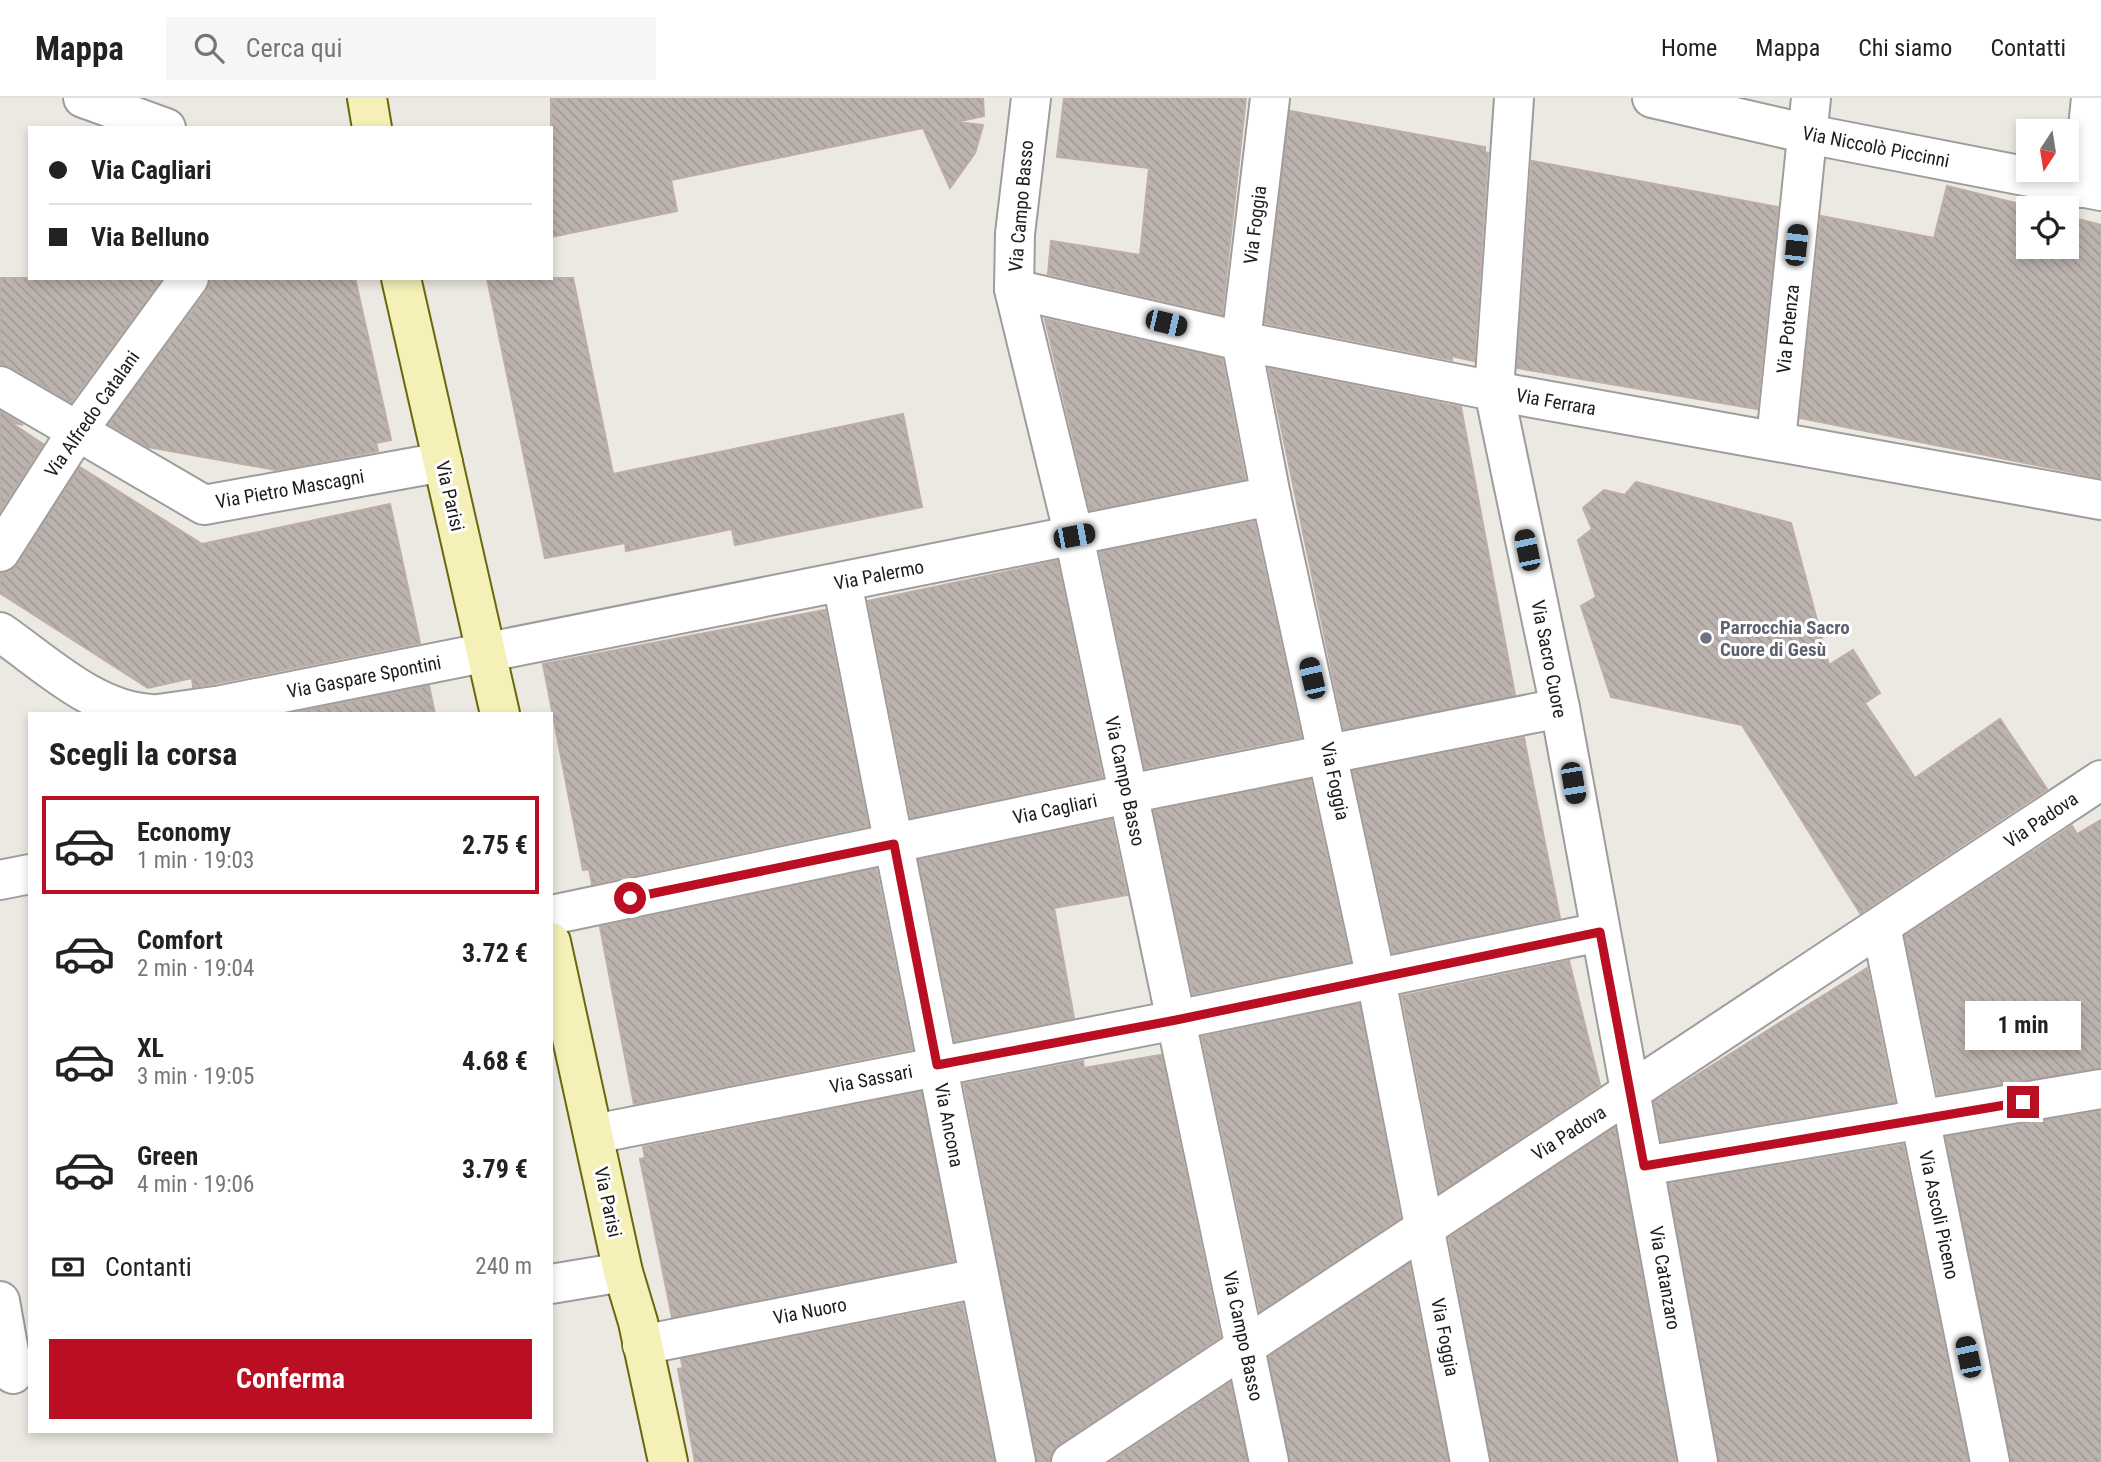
<!DOCTYPE html>
<html lang="it">
<meta charset="utf-8">
<style>
body{margin:0;font-family:"Roboto Condensed",sans-serif;background:#f6f6f6;color:#222;height:100vh;display:flex;flex-direction:column;font-size:26px;white-space:nowrap}
*{box-sizing:border-box;margin:0}
p{font-size:23px;color:#767676}
.icon{flex:none;width:38px;height:38px;fill:none;stroke:currentColor;stroke-width:2;stroke-linecap:round;stroke-linejoin:round}
.map{position:relative;flex:1;overflow:hidden}
.sheet{position:absolute;left:28px;top:614px;width:525px;height:721px;display:flex;flex-direction:column;background:#fff;border-radius:0px;box-shadow:0 4px 10px #0003}
.sheet>*{flex:none}
.guide{position:absolute;left:28px;top:28px;width:525px;height:154px;border-radius:0px;box-shadow:0 4px 10px #0003;display:grid;align-content:center;height:154px;padding:0 21px;background:#fff}
.needle{width:46px;rotate:192deg}
.controls{position:absolute;left:2016px;top:21px;display:grid;gap:14px}
.controls a{display:grid;place-items:center;width:63px;height:63px;border-radius:0px;background:#fff;box-shadow:0 4px 10px #0003;font-size:35px}
.end{position:absolute;width:32px;height:32px;margin:-16px;border:9px solid #ba0e22;background:#fff;box-shadow:0 0 0 4px #fff}
.from{border-radius:50%}
.bubble{position:absolute;height:49px;border-radius:0px;background:#fff;box-shadow:0 4px 10px #0003;font-size:23px;font-weight:700;line-height:49px;text-align:center}
.car{position:absolute;width:21px;height:42px;margin:-21px -10px;border-radius:9px;box-shadow:0 0 5px 2px #0007;background:linear-gradient(#222 24%,#8ab4d8 0 40%,#222 0 76%,#8ab4d8 0 86%,#222 0)}
.guide b{display:flex;align-items:center;gap:24px;height:66px;font-size:26px}
.guide b+b{border-top:2px solid #e0e0e0}
.guide i{width:18px;height:18px;background:#222}
ul{padding:0;list-style:none}
li{display:flex;align-items:center;gap:21px;height:98px;margin:0 14px 10px;padding:0 7px;border:4px solid transparent;border-radius:0px}
li div{flex:1}
li b{display:block;font-size:26px}
li em{font-style:normal;font-weight:700}
li.current{border-color:#ba0e22}
li>.icon{width:63px;height:63px;stroke-width:1.5}
h2{padding:0 21px;font-size:32px;line-height:84px}
.pay{display:flex;align-items:center;gap:18px;height:77px;padding:0 21px;font-size:26px}
.pay p{margin-inline-start:auto}
.primary-button{display:flex;gap:14px;margin-top:auto;padding:14px 21px}
.primary-button a{flex:1;height:80px;border-radius:0px;background:#ba0e22;color:#fff;font-size:28px;font-weight:700;line-height:80px;text-align:center}
header{display:flex;align-items:center;gap:42px;box-sizing:border-box;height:98px;padding:0 35px;background:#fff;border-bottom:2px solid #e0e0e0}
header strong{font-size:33px}
nav{display:flex;gap:38px;margin-inline-start:auto;font-size:24px}
.search{width:490px;height:63px;background:#f6f6f6;display:flex;align-items:center;gap:18px;box-sizing:border-box;padding:0 24px;border-radius:0px;color:#767676;font-size:26px}
.map>svg:first-child{display:block}
.building{fill:url(#building-back-hatch);stroke:#bdada5;stroke-width:2}
.lines{fill:none;stroke-linecap:round;stroke-linejoin:round}
.street-casing{stroke:#9d9d9d;stroke-width:42}
.secondary-casing{stroke:#69680c;stroke-width:42}
.street{stroke:#fff;stroke-width:38}
.secondary{stroke:#f4f0b8;stroke-width:38}
.route{stroke:#ba0e22;stroke-width:9}
.worship-dot{fill:#6b7280;stroke:#fff;stroke-width:2.5}
.labels{text-anchor:middle;dominant-baseline:central;stroke-width:6;stroke-linejoin:round;paint-order:stroke}
.street-label{font-size:19px;fill:#1c1c1c;stroke:#fff}
.worship-label{font-size:19px;font-weight:bold;fill:#5b616d;stroke:#fff;text-anchor:start}
</style>
<header>
<strong>Mappa</strong>
<div class="search"><svg class="icon" aria-label="search" viewBox="0 0 24 24"><circle cx="10" cy="10" r="6"/><path d="M15 15l6 6"/></svg>Cerca qui</div>
<nav><a>Home</a><a>Mappa</a><a>Chi siamo</a><a>Contatti</a></nav>
</header>
<div class="map">
<svg width="2101" height="1364" viewBox="0 0 2101 1364">
<defs>
<pattern id="building-back-hatch" width="6" height="6" patternUnits="userSpaceOnUse" patternTransform="scale(1.75)"><rect width="6" height="6" fill="#bcb3af"/><path d="M-1 5l2 2M0 0l6 6M5-1l2 2" fill="none" stroke="#a19996"/></pattern>
</defs>
<rect width="100%" height="100%" fill="#ece8e2"/>
<g class="building">
<polygon points="551,0 983,0 984,18 956,24 983,27 975,55 950,90 923,30 671,82 677,113 551,139"/>
<polygon points="1064,0 1246,0 1222,216 1048,176 1051,143 1140,157 1149,70 1057,59"/>
<polygon points="1290,13 1485,49 1485,54 1488,55 1474,263 1451,258 1452,262 1265,225"/>
<polygon points="1532,63 1778,109 1757,311 1517,270"/>
<polygon points="1947,88 2036,110 2028,110 2028,149 2067,149 2067,118 2101,127 2101,380 1800,320 1821,118 1934,140"/>
<polygon points="0,180 162,180 71,304 11,269 0,266"/>
<polygon points="211,180 355,180 391,342 376,345 378,353 276,372 148,349 109,326 207,193"/>
<polygon points="487,180 573,180 613,376 903,316 922,409 735,447 732,431 626,453 625,445 545,460"/>
<polygon points="1045,221 1222,261 1245,381 1090,412"/>
<polygon points="1269,271 1461,309 1515,597 1344,631"/>
<polygon points="0,313 23,327 10,324 43,346 0,413"/>
<polygon points="80,369 202,446 390,406 420,545 218,585 193,589 192,580 148,590 0,495 0,476 11,473 18,466"/>
<polygon points="1636,384 1791,425 1829,567 1853,552 1880,595 1865,605 1915,680 2000,621 2047,691 1860,815 1742,627 1611,599 1581,508 1596,499 1578,442 1592,431 1583,410 1604,392 1625,397"/>
<polygon points="1254,424 1301,639 1145,670 1100,454"/>
<polygon points="1057,463 1102,679 911,719 868,503"/>
<polygon points="825,512 868,728 592,786 589,771 583,772 543,566"/>
<polygon points="429,588 435,616 289,616"/>
<polygon points="1524,640 1560,820 1393,855 1353,673"/>
<polygon points="1310,682 1350,864 1193,896 1154,713"/>
<polygon points="1111,722 1127,797 1054,810 1074,920 955,943 919,762"/>
<polygon points="2101,722 2101,970 1938,996 1905,838 2072,728 2077,736"/>
<polygon points="876,771 912,951 634,1006 600,829"/>
<polygon points="1569,863 1600,987 1440,1094 1402,898"/>
<polygon points="1867,870 1894,1004 1661,1043 1654,1004"/>
<polygon points="1359,906 1400,1120 1260,1213 1202,939"/>
<polygon points="1161,957 1220,1239 1059,1346 1052,1354 1049,1364 1037,1364 964,986 1083,963 1084,970"/>
<polygon points="921,994 954,1163 672,1219 640,1061 645,1060 643,1049"/>
<polygon points="2101,1013 2101,1364 2011,1364 1946,1039"/>
<polygon points="1615,1030 1676,1364 1491,1364 1449,1140"/>
<polygon points="1903,1047 1968,1364 1719,1364 1669,1086"/>
<polygon points="1409,1166 1448,1364 1290,1364 1269,1259"/>
<polygon points="962,1206 994,1364 695,1364 678,1271 683,1270 681,1261"/>
<polygon points="1230,1285 1247,1364 1111,1364"/>
</g>
<g class="lines">
<g class="street-casing">
<g id="street">
<polyline points="83,0 166,30"/>
<polyline points="1031,0 1015,136 1014,191 1074,438 1269,1364"/>
<polyline points="1270,0 1241,243 1271,398 1376,881 1470,1364"/>
<polyline points="1514,0 1494,293 1560,610 1698,1364"/>
<polyline points="1652,0 1808,36 2101,93"/>
<polyline points="2082,90 2091,0"/>
<polyline points="1014,191 1241,243 1494,293 2101,402"/>
<polyline points="0,288 204,407 443,364"/>
<polyline points="1776,342 1811,0"/>
<polyline points="0,454 78,332 189,180"/>
<polyline points="842,484 1016,1364"/>
<path d="M0 534C45 565 94 613 151 616"/>
<polyline points="158,616 222,607 1271,398"/>
<polyline points="0,782 30,776"/>
<polyline points="551,817 1128,696 1560,610"/>
<polyline points="1881,828 1990,1364"/>
<polyline points="594,1036 1176,922 1600,834"/>
<polyline points="1644,1068 2101,991"/>
<polyline points="551,1186 623,1174"/>
<polyline points="0,1203 13,1276"/>
<polyline points="642,1247 979,1180"/>
<polyline points="1071,1364 2101,682"/>
</g>
</g>
<g class="secondary-casing">
<g id="secondary">
<polyline points="367,0 372,30"/>
<polyline points="401,180 500,616"/>
<polyline points="551,844 623,1174 638,1224 668,1364"/>
</g>
</g>
<use href="#street" class="street"/>
<use href="#secondary" class="secondary"/>
</g>
<g class="lines">
<polyline class="route" points="630,800 894,746 937,967 1176,922 1600,834 1644,1068 2023,1004"/>
</g>
<circle class="worship-dot" cx="1706" cy="540" r="7"/>
<g class="labels">
<g class="street-label">
<text transform="translate(1876 49) rotate(11)">Via Niccolò Piccinni</text>
<text transform="translate(1021 108) rotate(-85)">Via Campo Basso</text>
<text transform="translate(1255 127) rotate(-83)">Via Foggia</text>
<text transform="translate(1788 231) rotate(-84)">Via Potenza</text>
<text transform="translate(1556 304) rotate(10)">Via Ferrara</text>
<text transform="translate(92 316) rotate(-55)">Via Alfredo Catalani</text>
<text transform="translate(290 391) rotate(-10)">Via Pietro Mascagni</text>
<text transform="translate(450 398) rotate(77)">Via Parisi</text>
<text transform="translate(879 477) rotate(-11)">Via Palermo</text>
<text transform="translate(1549 561) rotate(79)">Via Sacro Cuore</text>
<text transform="translate(364 579) rotate(-11)">Via Gaspare Spontini</text>
<text transform="translate(1125 683) rotate(78)">Via Campo Basso</text>
<text transform="translate(1335 683) rotate(78)">Via Foggia</text>
<text transform="translate(1055 711) rotate(-12)">Via Cagliari</text>
<text transform="translate(2041 722) rotate(-34)">Via Padova</text>
<text transform="translate(871 981) rotate(-11)">Via Sassari</text>
<text transform="translate(949 1027) rotate(79)">Via Ancona</text>
<text transform="translate(1569 1035) rotate(-33)">Via Padova</text>
<text transform="translate(608 1104) rotate(78)">Via Parisi</text>
<text transform="translate(1939 1117) rotate(78)">Via Ascoli Piceno</text>
<text transform="translate(1665 1180) rotate(80)">Via Catanzaro</text>
<text transform="translate(810 1213) rotate(-11)">Via Nuoro</text>
<text transform="translate(1243 1238) rotate(78)">Via Campo Basso</text>
<text transform="translate(1445 1239) rotate(79)">Via Foggia</text>
</g>
<g class="worship-label">
<text x="1720" y="529">Parrocchia Sacro<tspan x="1720" dy="22">Cuore di Gesù</tspan></text>
</g>
</g>
</svg>
<div class="controls">
<a><svg class="needle" viewBox="-14 -14 28 28"><path d="M0-13l5 13h-10z" fill="#e53935"/><path d="M0 13l5-13h-10z" fill="#767676"/></svg></a>
<a><svg class="icon" aria-label="locate" viewBox="0 0 24 24"><circle cx="12" cy="12" r="6"/><path d="M12 2v4M12 18v4M2 12h4M18 12h4"/></svg></a>
</div>
<i class="end from" style="left:630px;top:800px"></i>
<i class="end" style="left:2023px;top:1004px"></i>
<div class="bubble" style="left:1965px;top:903px;width:116px">1 min</div>
<i class="car" style="left:1796px;top:147px;rotate:6deg"></i>
<i class="car" style="left:1166px;top:225px;rotate:103deg"></i>
<i class="car" style="left:1074px;top:438px;rotate:79deg"></i>
<i class="car" style="left:1527px;top:452px;rotate:348deg"></i>
<i class="car" style="left:1312px;top:580px;rotate:347deg"></i>
<i class="car" style="left:1573px;top:685px;rotate:170deg"></i>
<i class="car" style="left:1968px;top:1259px;rotate:348deg"></i>
<div class="guide">
<b><i class="from"></i>Via Cagliari</b>
<b><i></i>Via Belluno</b>
</div>
<section class="sheet">
<h2>Scegli la corsa</h2>
<ul>
<li class="current"><svg class="icon" aria-label="car" viewBox="0 0 24 24"><path d="M5 17H2v-5l4-1 3-4h7l3 4 3 1v5h-3M9 17h6M6 11h13"/><circle cx="7" cy="17" r="2"/><circle cx="17" cy="17" r="2"/></svg><div><b>Economy</b><p>1 min · 19:03</p></div><em>2.75 €</em></li>
<li><svg class="icon" aria-label="car" viewBox="0 0 24 24"><path d="M5 17H2v-5l4-1 3-4h7l3 4 3 1v5h-3M9 17h6M6 11h13"/><circle cx="7" cy="17" r="2"/><circle cx="17" cy="17" r="2"/></svg><div><b>Comfort</b><p>2 min · 19:04</p></div><em>3.72 €</em></li>
<li><svg class="icon" aria-label="car" viewBox="0 0 24 24"><path d="M5 17H2v-5l4-1 3-4h7l3 4 3 1v5h-3M9 17h6M6 11h13"/><circle cx="7" cy="17" r="2"/><circle cx="17" cy="17" r="2"/></svg><div><b>XL</b><p>3 min · 19:05</p></div><em>4.68 €</em></li>
<li><svg class="icon" aria-label="car" viewBox="0 0 24 24"><path d="M5 17H2v-5l4-1 3-4h7l3 4 3 1v5h-3M9 17h6M6 11h13"/><circle cx="7" cy="17" r="2"/><circle cx="17" cy="17" r="2"/></svg><div><b>Green</b><p>4 min · 19:06</p></div><em>3.79 €</em></li>
</ul>
<div class="pay"><svg class="icon" aria-label="cash" viewBox="0 0 24 24"><path d="M3 7h18v10H3z"/><circle cx="12" cy="12" r="2"/></svg>Contanti<p>240 m</p></div>
<div class="primary-button"><a>Conferma</a></div>
</section>
</div>
